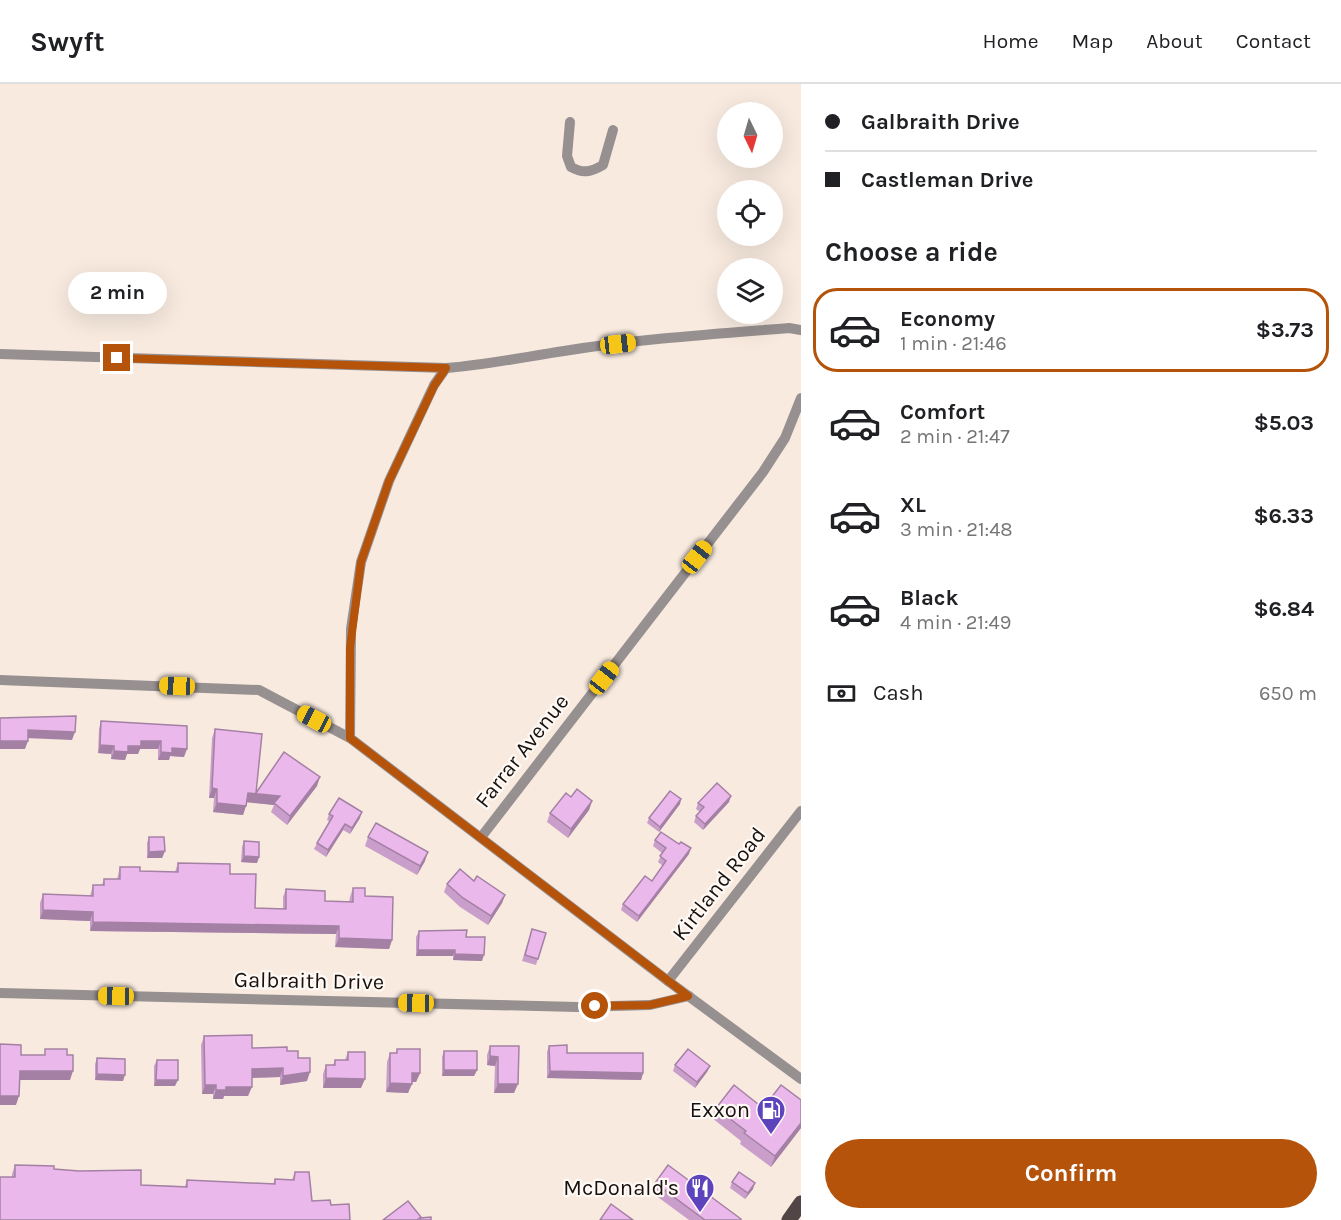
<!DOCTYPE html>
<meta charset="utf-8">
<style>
body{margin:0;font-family:Karla,sans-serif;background:#f2f2f2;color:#202124;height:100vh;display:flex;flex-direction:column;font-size:22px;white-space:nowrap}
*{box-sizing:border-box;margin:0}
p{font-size:20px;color:#757577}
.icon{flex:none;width:33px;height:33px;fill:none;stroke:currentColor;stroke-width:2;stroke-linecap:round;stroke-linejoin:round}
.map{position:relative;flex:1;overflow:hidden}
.panel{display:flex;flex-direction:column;background:#fff;width:540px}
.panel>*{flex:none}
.banner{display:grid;align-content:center;height:132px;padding:0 24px;background:#fff}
.needle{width:39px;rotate:175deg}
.tools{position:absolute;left:717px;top:18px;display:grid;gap:12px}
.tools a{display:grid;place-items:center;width:66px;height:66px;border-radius:50%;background:#fff;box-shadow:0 6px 24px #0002;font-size:30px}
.end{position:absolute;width:27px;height:27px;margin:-14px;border:8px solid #b45309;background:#fff;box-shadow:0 0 0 3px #fff}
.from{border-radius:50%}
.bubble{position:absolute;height:42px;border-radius:21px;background:#fff;box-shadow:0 6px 24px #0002;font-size:20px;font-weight:700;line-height:42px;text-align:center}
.car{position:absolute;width:18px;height:36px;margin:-18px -9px;border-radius:8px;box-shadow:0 0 4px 2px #0007;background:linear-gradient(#f5c518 24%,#345 0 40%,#f5c518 0 76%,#345 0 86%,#f5c518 0)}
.banner b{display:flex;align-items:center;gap:21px;height:57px;font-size:22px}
.banner b+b{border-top:2px solid #e0e0e0}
.banner i{width:15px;height:15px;background:#202124}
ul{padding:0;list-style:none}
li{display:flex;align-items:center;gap:18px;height:84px;margin:0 12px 9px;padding:0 12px;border:3px solid transparent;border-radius:24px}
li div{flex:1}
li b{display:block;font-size:22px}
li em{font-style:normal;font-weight:700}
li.on{border-color:#b45309}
li>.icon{width:54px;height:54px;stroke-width:1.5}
h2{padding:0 24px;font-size:27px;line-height:72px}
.pay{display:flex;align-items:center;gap:15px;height:66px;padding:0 24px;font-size:22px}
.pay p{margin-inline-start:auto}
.action{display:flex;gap:12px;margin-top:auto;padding:12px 24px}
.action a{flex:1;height:69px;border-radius:36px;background:#b45309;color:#fff;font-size:24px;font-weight:700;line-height:69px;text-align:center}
header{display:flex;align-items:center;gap:36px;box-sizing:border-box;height:84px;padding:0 30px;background:#fff;border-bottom:2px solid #e0e0e0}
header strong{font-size:28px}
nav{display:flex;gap:33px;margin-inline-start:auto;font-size:21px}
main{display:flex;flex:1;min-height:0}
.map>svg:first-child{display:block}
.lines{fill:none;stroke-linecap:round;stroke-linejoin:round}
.street{stroke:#979090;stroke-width:10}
.primary{stroke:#524546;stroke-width:15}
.wall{fill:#ca9eca}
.shaded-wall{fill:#a481a4}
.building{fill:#ebb8eb;stroke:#a481a4;stroke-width:1.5}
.route{stroke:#b45309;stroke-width:8}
.labels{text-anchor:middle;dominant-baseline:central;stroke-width:4.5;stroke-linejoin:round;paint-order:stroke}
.street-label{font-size:22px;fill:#16110d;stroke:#fff9f5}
.poi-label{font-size:22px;fill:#16110d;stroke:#fff9f5;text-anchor:end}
</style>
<header>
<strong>Swyft</strong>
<nav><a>Home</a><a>Map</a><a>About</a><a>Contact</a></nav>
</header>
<main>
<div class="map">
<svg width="801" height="1136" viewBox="0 0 801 1136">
<rect width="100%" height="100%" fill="#f8eadf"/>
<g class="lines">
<g class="street">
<path d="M570 38 567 72 571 83C583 90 591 88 603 81L613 46"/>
<path d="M0 270 446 284C486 281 524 273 564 267 639 255 714 250 789 244L801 246"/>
<polyline points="0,596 259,606 350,654 668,897 801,995"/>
<polyline points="350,654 351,545 361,478 389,397 434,301 446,284"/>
<polyline points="482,752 763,388 785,354 801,314"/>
<polyline points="668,897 801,727"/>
<polyline points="0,909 577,923 650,921 689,912"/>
</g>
<polyline class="primary" points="789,1136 801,1119"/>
</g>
<g class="wall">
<polygon points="101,637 187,642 184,673 170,672 169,676 158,676 158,665 140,665 138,670 127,670 125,676 111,675 111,670 98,669 99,645"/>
<polygon points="215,645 256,709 317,702 287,741 271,728 274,721 247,718 243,731 213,728 214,714 209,714 212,654"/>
<polygon points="571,713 592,717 589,726 568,754 547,738 550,729"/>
<polygon points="681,715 680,720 659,748 647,739 649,734"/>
<polygon points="729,718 703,746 694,738 696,732 700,728 696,725 698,719"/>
<polygon points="329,730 360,734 350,750 343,746 326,773 314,765 317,759 330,738 327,736"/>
<polygon points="149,753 165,767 162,774 147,774 147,759"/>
<polygon points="368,753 425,777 417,791 365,762"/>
<polygon points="655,756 689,770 637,838 621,826 623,820 652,797 663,782 658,778 662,769 653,762"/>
<polygon points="244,757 259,773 257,779 241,778 242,763"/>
<polygon points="178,779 230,790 255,824 283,825 283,813 286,805 325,817 349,818 350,813 353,804 365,812 392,856 389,865 335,863 336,850 90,847 90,837 40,835 40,819 43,810 90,812 93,801 102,801 104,795 117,795 120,783 140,787 175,788"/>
<polygon points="474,797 505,811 502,819 488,841 460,823 444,808 447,800"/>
<polygon points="532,845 546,849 536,881 522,877"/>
<polygon points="419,847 466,853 482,877 453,876 453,872 416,872 416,853"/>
<polygon points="204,952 252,964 287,967 298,974 307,997 280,1001 280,993 252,994 248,1012 224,1012 223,1015 213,1015 213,1010 202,1010 201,961"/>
<polygon points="490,962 519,962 514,1009 494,1009 495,982 487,981 487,971"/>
<polygon points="549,962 567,969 643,989 641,996 547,994 547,968"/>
<polygon points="397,965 420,989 416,998 412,998 408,1009 386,1008 387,978 390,969 396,969"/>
<polygon points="444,967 477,986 474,992 442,992 442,973"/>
<polygon points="348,968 361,1004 323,1004 323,990 326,981 333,981 335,976 345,976"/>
<polygon points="97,974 123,997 95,996 95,980"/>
<polygon points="157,976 175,1002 154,1002 154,982"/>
<polygon points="675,981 710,982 707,988 695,1004 673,987"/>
<polygon points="801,1016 801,1044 771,1083 740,1060 741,1057 712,1034 716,1024 763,1024"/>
<polygon points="15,1081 54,1085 141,1101 185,1102 187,1096 273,1100 275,1095 292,1096 295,1088 312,1117 12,1093 12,1090"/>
<polygon points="732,1098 753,1105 745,1115 730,1104"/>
<polygon points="655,1099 740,1136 689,1136 651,1108"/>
</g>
<g class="shaded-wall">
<polygon points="28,646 75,648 72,656 25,654"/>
<polygon points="0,657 28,657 25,665 0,665"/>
<polygon points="141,657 161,657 158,665 140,665 138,670 127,670 125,676 111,675 114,667"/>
<polygon points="100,661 114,662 111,670 98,669"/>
<polygon points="172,664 187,665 184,673 170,672 169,676 158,676 161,668"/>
<polygon points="320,693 317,702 287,741 290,732"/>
<polygon points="212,704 217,705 214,714 209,714"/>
<polygon points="248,709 280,712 274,721 245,718"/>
<polygon points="731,712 729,718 703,746 705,740"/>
<polygon points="681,715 680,720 659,748 660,743"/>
<polygon points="592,717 589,726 568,754 571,745"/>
<polygon points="217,719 246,722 243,731 213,728"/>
<polygon points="362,728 360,734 350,750 352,744"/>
<polygon points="345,740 343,746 326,773 328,766"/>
<polygon points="691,764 689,770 637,838 639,832"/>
<polygon points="165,767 162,774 147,774 149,768"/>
<polygon points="428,768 425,777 417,791 420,782"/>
<polygon points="244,772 259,773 257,779 241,778"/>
<polygon points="505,811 502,819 488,841 491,832"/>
<polygon points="43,826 93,828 90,837 40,835"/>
<polygon points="93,838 339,842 336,850 90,847"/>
<polygon points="339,854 392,856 389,865 335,863"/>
<polygon points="418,866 455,866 453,872 416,872"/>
<polygon points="455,870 484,871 482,877 453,876"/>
<polygon points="490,972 498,973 495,982 487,981"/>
<polygon points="710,982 707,988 695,1004 697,998"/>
<polygon points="283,984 280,993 248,994 252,985"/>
<polygon points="444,986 477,986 474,992 442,992"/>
<polygon points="20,987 73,987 70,996 17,996"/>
<polygon points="550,987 643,989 641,996 547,994"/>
<polygon points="310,988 307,997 280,1001 283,992"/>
<polygon points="412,989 420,989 416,998 409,998"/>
<polygon points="97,990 125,991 123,997 95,996"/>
<polygon points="326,994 365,995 361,1004 323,1004"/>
<polygon points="156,996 178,996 175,1002 154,1002"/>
<polygon points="390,999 412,1000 408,1009 386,1008"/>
<polygon points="498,1000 518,1000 514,1009 494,1009"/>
<polygon points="205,1001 216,1001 213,1010 202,1010"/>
<polygon points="226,1003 252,1003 248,1012 224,1012 223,1015 213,1015 216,1006"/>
<polygon points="0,1012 19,1012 16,1021 0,1021"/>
<polygon points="801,1039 801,1044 771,1083 775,1072"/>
<polygon points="755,1099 753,1105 745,1115 748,1109"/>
</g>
<g class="building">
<polygon points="76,632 75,648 28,646 28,657 0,657 0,634"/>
<polygon points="101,637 187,642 187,665 172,664 172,669 161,668 161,657 141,657 141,662 128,662 128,668 114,667 114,662 100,661"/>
<polygon points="215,645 262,650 256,709 284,668 320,693 290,732 274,719 280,712 248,709 246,722 217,719 217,705 212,704"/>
<polygon points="717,699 731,712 705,740 696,732 704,723 698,719"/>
<polygon points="577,705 592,717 571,745 550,729 566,709 571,713"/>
<polygon points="670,707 681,715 660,743 649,734"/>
<polygon points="339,714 362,728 352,744 345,740 328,766 317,759 333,732 329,730"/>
<polygon points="376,739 428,768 420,782 368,753"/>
<polygon points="661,748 679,760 681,758 691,764 639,832 623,820 645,792 652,797 666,777 660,772 666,764 655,756"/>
<polygon points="149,753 164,753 165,767 149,768"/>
<polygon points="244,757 259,758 259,773 244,772"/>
<polygon points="178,779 230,780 230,790 256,790 255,824 286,825 286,805 325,807 325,817 353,818 353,804 365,804 365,812 393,813 392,856 339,854 339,842 93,838 93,828 43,826 43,810 93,812 93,801 104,801 104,795 120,795 120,783 140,783 140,787 178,788"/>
<polygon points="460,785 474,797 477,792 505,811 491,832 463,814 447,800"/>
<polygon points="532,845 546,849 538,875 525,871"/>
<polygon points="467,846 466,853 485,853 484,871 455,870 455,866 418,866 419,847"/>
<polygon points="252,951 252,964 287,963 287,967 298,967 298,974 310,974 310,988 283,992 283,984 252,985 252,1003 226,1003 226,1006 216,1006 216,1001 205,1001 204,952"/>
<polygon points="0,960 21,961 21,971 45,971 45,965 67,965 67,971 73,971 73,987 20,987 19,1012 0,1012"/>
<polygon points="567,961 567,969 643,969 643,989 550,987 549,962"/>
<polygon points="490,962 519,962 518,1000 498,1000 498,973 490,972"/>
<polygon points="397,965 420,965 420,989 412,989 412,1000 390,999 390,969 397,969"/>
<polygon points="688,965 710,982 697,998 675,981"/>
<rect x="444" y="967" width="33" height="19"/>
<polygon points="348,968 365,968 365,995 326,994 326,981 335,981 335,976 348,976"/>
<polygon points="97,974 125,975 125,991 97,990"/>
<polygon points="157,976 178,976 178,996 156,996"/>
<polygon points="734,1001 763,1024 781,1001 801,1016 801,1039 775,1072 744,1049 746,1047 716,1024"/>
<polygon points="15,1081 54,1082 54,1085 79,1087 141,1086 141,1101 187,1103 187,1096 275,1100 275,1095 294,1096 295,1088 309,1088 312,1117 330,1116 331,1121 349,1120 350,1136 0,1136 0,1093 15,1093"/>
<polygon points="668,1081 741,1135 740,1136 705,1136 655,1099"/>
<polygon points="739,1088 755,1099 748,1109 732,1098"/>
<polygon points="408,1117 421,1133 417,1136 383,1136"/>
<polygon points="611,1120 633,1136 600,1136"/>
<polygon points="431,1133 431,1136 420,1136 420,1134"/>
</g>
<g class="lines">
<polyline class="route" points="117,274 446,284 434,302 389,397 361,478 350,564 350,654 688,912 650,921 595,922"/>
</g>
<defs>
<g id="fuel-pin" transform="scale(1.5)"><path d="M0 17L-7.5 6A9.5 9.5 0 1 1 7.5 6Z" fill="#5d43bc" stroke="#fff9f5"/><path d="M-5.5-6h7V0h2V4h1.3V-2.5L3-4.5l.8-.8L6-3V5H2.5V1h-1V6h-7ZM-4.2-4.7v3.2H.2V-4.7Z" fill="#fff"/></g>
<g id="restaurant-pin" transform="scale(1.5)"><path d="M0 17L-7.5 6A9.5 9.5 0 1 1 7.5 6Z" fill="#5d43bc" stroke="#fff9f5"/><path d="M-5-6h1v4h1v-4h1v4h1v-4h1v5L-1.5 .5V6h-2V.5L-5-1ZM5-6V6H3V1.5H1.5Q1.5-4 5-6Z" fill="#fff"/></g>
</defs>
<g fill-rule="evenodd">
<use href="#fuel-pin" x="771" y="1026"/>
<use href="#restaurant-pin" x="700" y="1104"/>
</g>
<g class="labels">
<g class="street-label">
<text transform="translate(522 667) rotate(-52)">Farrar Avenue</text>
<text transform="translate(719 800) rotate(-52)">Kirtland Road</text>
<text transform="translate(309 897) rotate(1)">Galbraith Drive</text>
</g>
<g class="poi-label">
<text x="750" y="1026">Exxon</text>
<text x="679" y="1104">McDonald's</text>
</g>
</g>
</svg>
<div class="tools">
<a><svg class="needle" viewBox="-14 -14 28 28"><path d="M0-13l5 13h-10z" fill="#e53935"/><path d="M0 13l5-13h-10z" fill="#757577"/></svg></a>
<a><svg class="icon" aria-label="locate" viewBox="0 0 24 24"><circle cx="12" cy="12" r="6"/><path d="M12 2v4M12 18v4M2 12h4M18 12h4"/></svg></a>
<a><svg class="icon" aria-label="layers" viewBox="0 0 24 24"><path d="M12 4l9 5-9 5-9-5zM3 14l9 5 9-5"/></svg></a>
</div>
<i class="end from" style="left:595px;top:922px"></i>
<i class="end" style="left:117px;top:274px"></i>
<div class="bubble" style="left:68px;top:188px;width:99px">2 min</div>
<i class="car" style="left:618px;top:260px;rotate:83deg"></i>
<i class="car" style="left:697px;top:473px;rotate:38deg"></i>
<i class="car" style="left:604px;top:594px;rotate:38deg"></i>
<i class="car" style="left:177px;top:602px;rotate:272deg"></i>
<i class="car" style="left:314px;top:635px;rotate:298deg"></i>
<i class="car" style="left:116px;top:912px;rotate:271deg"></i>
<i class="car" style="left:416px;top:919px;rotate:271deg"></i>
</div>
<section class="panel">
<div class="banner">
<b><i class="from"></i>Galbraith Drive</b>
<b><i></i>Castleman Drive</b>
</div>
<h2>Choose a ride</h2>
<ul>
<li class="on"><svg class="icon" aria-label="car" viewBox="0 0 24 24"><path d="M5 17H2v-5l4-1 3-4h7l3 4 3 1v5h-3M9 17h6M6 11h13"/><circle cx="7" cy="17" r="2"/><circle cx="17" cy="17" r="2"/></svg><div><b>Economy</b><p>1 min · 21:46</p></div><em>$3.73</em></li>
<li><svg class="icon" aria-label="car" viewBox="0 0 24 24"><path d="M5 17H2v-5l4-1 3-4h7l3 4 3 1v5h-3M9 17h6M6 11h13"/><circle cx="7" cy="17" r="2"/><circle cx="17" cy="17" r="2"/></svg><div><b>Comfort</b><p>2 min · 21:47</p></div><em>$5.03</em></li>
<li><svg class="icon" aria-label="car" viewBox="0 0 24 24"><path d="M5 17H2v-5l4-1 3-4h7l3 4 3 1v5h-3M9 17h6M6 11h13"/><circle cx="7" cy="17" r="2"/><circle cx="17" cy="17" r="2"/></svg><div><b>XL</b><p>3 min · 21:48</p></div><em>$6.33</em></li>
<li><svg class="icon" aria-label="car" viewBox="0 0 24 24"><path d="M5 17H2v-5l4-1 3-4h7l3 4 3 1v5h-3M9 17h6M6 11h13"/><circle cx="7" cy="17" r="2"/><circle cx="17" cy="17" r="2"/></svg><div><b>Black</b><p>4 min · 21:49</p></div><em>$6.84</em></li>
</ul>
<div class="pay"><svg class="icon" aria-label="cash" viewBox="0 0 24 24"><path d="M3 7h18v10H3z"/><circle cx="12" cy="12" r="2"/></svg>Cash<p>650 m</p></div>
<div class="action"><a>Confirm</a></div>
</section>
</main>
